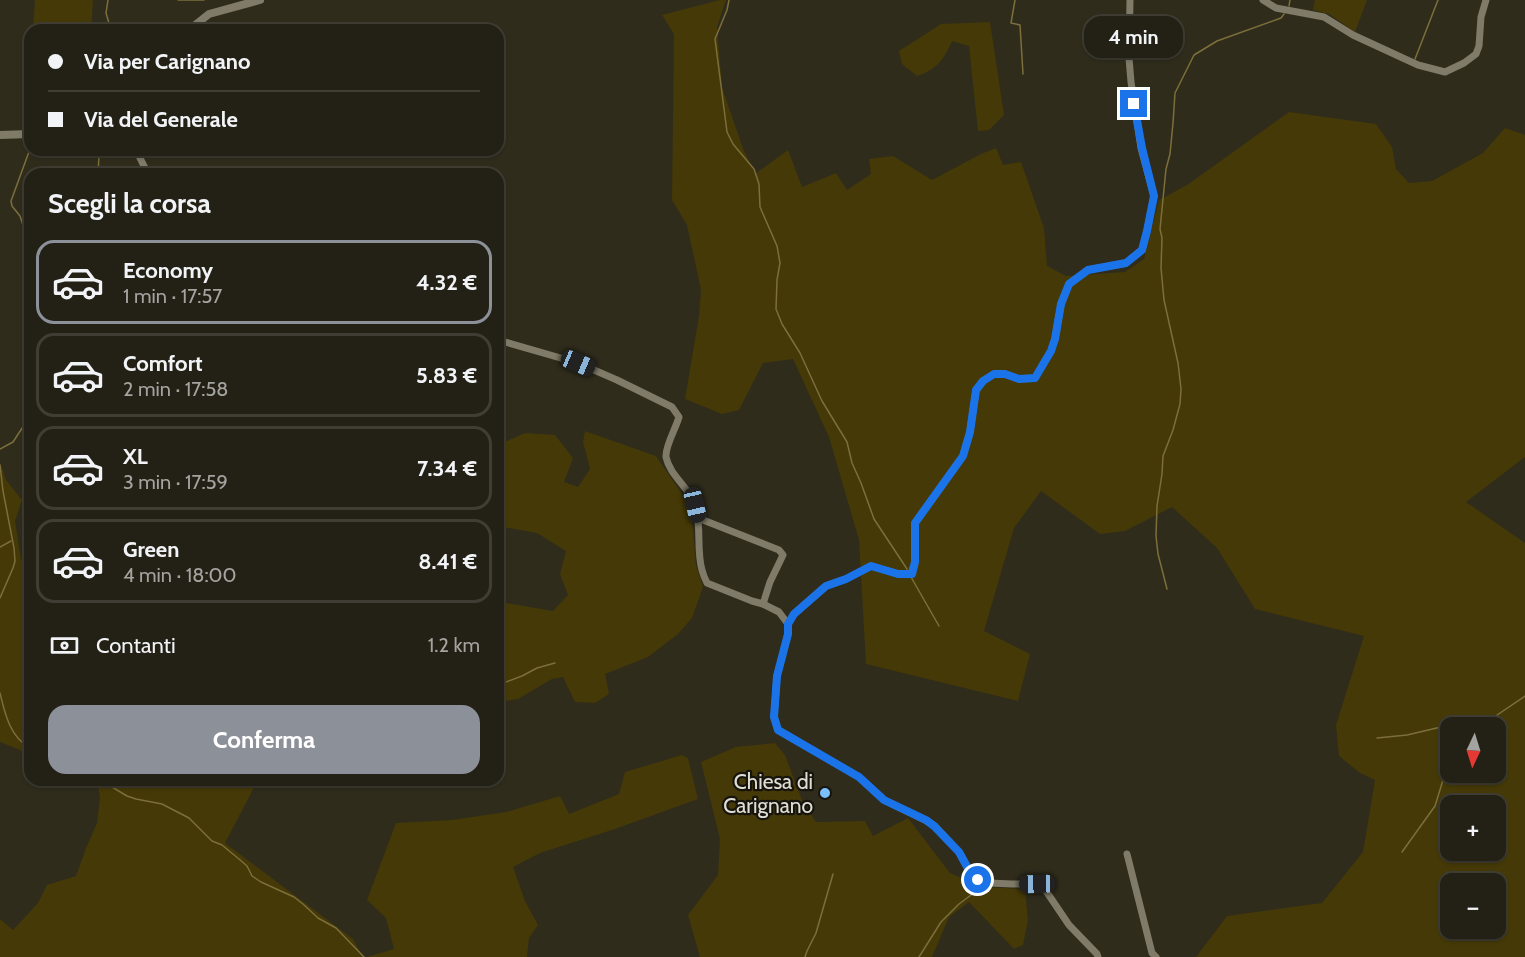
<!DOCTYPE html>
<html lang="it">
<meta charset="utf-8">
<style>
body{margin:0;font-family:Cabin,sans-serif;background:#2f2e22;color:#f1f3f6;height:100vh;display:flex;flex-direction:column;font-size:22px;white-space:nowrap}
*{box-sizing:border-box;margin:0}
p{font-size:20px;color:#a3a3a0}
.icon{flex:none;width:33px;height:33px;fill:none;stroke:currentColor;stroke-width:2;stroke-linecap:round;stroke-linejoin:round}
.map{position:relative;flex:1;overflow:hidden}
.details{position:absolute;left:24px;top:168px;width:480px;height:618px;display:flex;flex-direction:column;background:#232115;border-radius:18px;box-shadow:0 2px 4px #0004,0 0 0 2px #403e34}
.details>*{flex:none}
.banner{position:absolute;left:24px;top:24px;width:480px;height:132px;border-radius:18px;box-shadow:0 2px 4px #0004,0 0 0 2px #403e34;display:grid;align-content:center;height:132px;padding:0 24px;background:#232115}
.needle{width:39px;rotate:184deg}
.controls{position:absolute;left:1440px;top:717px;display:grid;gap:12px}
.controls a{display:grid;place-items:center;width:66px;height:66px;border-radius:12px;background:#232115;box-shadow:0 2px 4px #0004,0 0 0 2px #403e34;font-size:30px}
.end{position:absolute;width:27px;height:27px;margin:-14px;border:8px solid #1a73e8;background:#fff;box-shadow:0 0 0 3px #fff}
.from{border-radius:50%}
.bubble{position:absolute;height:42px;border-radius:18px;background:#232115;box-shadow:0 2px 4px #0004,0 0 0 2px #403e34;font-size:20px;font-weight:700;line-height:42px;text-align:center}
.car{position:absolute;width:18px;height:36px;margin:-18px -9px;border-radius:8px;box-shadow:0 0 4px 2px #0007;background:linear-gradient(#222 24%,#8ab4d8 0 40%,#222 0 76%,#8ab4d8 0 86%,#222 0)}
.banner b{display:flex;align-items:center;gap:21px;height:57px;font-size:22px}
.banner b+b{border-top:2px solid #403e34}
.banner i{width:15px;height:15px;background:#f1f3f6}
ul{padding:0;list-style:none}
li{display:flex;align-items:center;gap:18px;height:84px;margin:0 12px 9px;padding:0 12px;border:3px solid #403e34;border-radius:18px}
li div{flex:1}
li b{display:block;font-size:22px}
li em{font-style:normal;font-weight:700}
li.on{border-color:#8c9099}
li>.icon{width:54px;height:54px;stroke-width:1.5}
h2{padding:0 24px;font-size:27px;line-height:72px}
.pay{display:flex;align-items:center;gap:15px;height:66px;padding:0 24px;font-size:22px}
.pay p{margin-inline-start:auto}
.cta{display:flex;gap:12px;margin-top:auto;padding:12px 24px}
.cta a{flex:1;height:69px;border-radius:18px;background:#8c9099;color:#fff;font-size:24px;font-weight:700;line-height:69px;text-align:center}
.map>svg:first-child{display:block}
.green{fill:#443907;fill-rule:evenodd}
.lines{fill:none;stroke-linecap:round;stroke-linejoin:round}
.stream{stroke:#7c6f3b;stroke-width:1.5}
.minor{stroke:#7f7b68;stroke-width:7}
.tertiary{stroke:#7f7b68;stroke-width:8}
.route{stroke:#1a73e8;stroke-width:8}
.poi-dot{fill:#7cbef9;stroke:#16140d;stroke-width:2}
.labels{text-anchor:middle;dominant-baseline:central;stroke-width:4.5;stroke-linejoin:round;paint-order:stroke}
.poi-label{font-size:21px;fill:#e0ded4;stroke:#16140d;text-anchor:end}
</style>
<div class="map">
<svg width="1525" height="957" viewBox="0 0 1525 957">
<rect width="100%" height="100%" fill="#2f2c1c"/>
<g class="green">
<polygon points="35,0 93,0 91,30 46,30 45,28 33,28"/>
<path d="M720 0H726L717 27 722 87 742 146 755 174 788 150 802 187 836 173 847 190 871 174 869 159 893 156 932 180 981 154 996 148 1003 165 1021 162 1044 228 1047 266 1066 276 1125 272 1144 259 1159 200 1187 185 1289 112 1376 124 1392 147 1396 169 1409 183 1432 181 1483 153 1505 128 1525 135V457L1466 502 1525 543V957H1196L1227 916 1322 903 1363 852 1375 780 1360 773 1339 756 1336 725 1364 636 1255 609 1217 548 1172 507 1125 531 1100 534 1041 491 1014 528 984 631 1030 654 1018 701 866 664 859 540 829 437 793 359 763 363 739 410 722 414 685 399 699 316 701 290 687 225 672 200 674 34 662 15ZM1450 728H1496V772H1450ZM1450 806H1496V850H1450ZM1450 884H1496V928H1450Z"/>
<polygon points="1315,0 1367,0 1355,32 1329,14 1313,10"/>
<path d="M990 22 1004 115 989 130 978 131 969 46 952 41C943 60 938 69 917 76L902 64 899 51 941 24Z"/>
<polygon points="585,431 656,456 684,497 692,520 696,565 703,587 692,618 678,634 648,657 605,674 609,694 595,703 575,702 563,677 552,679 518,699 498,702 498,600 501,602 553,611 568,595 560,574 566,551 537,533 498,526 498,445 525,433 555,435 573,458 564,482 578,487 590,469 583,442"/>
<polygon points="0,462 6,480 22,500 15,521 21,559 30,567 30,754 0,742"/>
<polygon points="775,743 785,755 803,803 816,822 865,821 873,836 908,818 950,873 982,887 1025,889 1028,920 1023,945 1014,949 969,902 949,917 932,957 700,957 688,915 718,875 720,839 701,762 736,747"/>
<polygon points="682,755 688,758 698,799 615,829 540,853 513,867 525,901 538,925 529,938 527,957 367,957 394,949 386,918 367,900 396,823 452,820 506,812 560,796 569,814 619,794 625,772"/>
<polygon points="97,780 258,780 225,843 353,939 363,957 0,957 0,919 13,930 38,903 47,885 76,876 86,848 97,823 100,797"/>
</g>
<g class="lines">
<g class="stream">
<polyline points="108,0 106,13 111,30"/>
<polyline points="178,0 204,0"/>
<polyline points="729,0 727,10 715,39 727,132 733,144 754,169 759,184 760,207 777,246 780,263 777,280 776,309 782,324 800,353 822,401 847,442 852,463 861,483 874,519 907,569"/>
<polyline points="1015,0 1011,23 1020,25 1023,74"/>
<polyline points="1289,6 1290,0"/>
<polyline points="1415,59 1438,0"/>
<polyline points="30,149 11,201 12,206 20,216 30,247"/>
<path d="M47 150C56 153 63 157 70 150"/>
<polyline points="98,150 99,155 98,174"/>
<polyline points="130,150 134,154"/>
<polyline points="0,449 13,442 30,416"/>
<polyline points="0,465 3,491 14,548 15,561 13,568 0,598"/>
<polyline points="0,547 11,541"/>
<polyline points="911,577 939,626"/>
<polyline points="1167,589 1158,554 1156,536 1157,506 1162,474 1163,456 1173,430 1180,404 1181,389 1178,363 1164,300 1161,268 1162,238 1160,229 1166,169 1170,154 1173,123 1175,93 1194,55 1217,41 1281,18 1284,14"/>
<polyline points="498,685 522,676 537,668 555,663"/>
<path d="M0 693C5 714 10 737 30 748"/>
<polyline points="1478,728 1525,696"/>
<polyline points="1377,738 1407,735 1475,719 1489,720"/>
<polyline points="106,780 112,787 127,796 136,799 162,804 189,818 212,841 222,845 239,859 247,866 252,876 261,882 294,897 303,904 318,918 336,928 364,957"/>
<polyline points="1402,852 1435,806 1443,780 1450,766"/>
<polyline points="805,957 807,951 816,933 833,874"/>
<polyline points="919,957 941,922 959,904 975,892"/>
</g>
<g class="minor">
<polyline points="1263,0 1276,8 1324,17 1353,35 1418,65 1445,72 1464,63 1476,54 1479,46 1481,17 1486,0"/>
<polyline points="136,150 148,174"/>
<path d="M498 340 578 363 617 380 672 407 679 417C676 428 665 446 666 457 670 476 689 487 695 505 702 526 696 549 702 570 703 574 705 579 707 583L752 601 763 604 779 612 788 624V634L777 676 774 717 778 730 859 777 884 800 925 820 935 826 959 852 971 874 978 880 989 883 1012 884H1037L1044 888 1069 925 1097 954 1098 957"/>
<polyline points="698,518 779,550 783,555 770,582 763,604"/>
<polyline points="788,624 794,614 826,586 846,579 871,566 899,574 911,574 915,562 915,523 963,456 970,432 976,390 983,381 994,374 1005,374 1019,379 1035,378 1051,351 1055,339 1061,304 1069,284 1088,270 1126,263 1142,250 1147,231 1154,196 1141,148 1131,82 1129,58 1130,0"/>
<polyline points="1127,854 1152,953 1156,957"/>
</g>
<g class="tertiary">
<polyline points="189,30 209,14 260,0"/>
<polyline points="0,135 30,134"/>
</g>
</g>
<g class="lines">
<polyline class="route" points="978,880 971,874 959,852 934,826 926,820 884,800 859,777 778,730 774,717 777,676 788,634 788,624 794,614 826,586 846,579 871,566 898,574 912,574 915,562 915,523 963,456 970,432 976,390 983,381 994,374 1005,374 1019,379 1035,378 1051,351 1055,339 1061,304 1069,284 1088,270 1126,263 1142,250 1147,231 1154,196 1142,148 1134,104"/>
</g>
<circle class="poi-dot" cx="825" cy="793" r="6"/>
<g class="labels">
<g class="poi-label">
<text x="813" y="781">Chiesa di<tspan x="813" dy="24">Carignano</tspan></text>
</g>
</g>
</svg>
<div class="controls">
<a><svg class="needle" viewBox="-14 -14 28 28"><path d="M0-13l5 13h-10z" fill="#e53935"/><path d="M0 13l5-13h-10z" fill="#a3a3a0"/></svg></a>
<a>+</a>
<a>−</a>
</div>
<i class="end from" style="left:978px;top:880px"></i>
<i class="end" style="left:1134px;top:104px"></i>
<div class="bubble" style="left:1084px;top:16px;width:99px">4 min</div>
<i class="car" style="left:578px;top:363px;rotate:113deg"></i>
<i class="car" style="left:695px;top:505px;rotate:167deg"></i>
<i class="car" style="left:1037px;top:884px;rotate:269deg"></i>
<div class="banner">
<b><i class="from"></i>Via per Carignano</b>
<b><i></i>Via del Generale</b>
</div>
<section class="details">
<h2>Scegli la corsa</h2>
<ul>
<li class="on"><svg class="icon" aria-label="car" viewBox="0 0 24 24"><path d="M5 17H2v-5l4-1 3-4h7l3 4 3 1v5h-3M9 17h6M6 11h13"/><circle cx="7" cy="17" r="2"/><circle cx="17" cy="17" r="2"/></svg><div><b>Economy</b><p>1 min · 17:57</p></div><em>4.32 €</em></li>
<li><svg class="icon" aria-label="car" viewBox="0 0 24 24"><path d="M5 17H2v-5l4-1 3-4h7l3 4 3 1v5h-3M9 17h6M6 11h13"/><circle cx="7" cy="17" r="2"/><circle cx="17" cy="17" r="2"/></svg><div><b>Comfort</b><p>2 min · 17:58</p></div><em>5.83 €</em></li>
<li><svg class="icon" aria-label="car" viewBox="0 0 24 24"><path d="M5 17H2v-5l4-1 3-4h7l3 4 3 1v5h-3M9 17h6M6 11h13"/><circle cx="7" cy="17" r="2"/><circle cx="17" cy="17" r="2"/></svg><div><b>XL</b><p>3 min · 17:59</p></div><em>7.34 €</em></li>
<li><svg class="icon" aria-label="car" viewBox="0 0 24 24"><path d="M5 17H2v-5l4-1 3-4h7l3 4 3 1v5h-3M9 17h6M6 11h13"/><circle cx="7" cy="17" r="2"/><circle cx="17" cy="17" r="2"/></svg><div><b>Green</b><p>4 min · 18:00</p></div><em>8.41 €</em></li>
</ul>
<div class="pay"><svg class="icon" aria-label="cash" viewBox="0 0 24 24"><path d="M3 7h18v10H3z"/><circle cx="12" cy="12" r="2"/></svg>Contanti<p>1.2 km</p></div>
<div class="cta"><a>Conferma</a></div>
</section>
</div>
